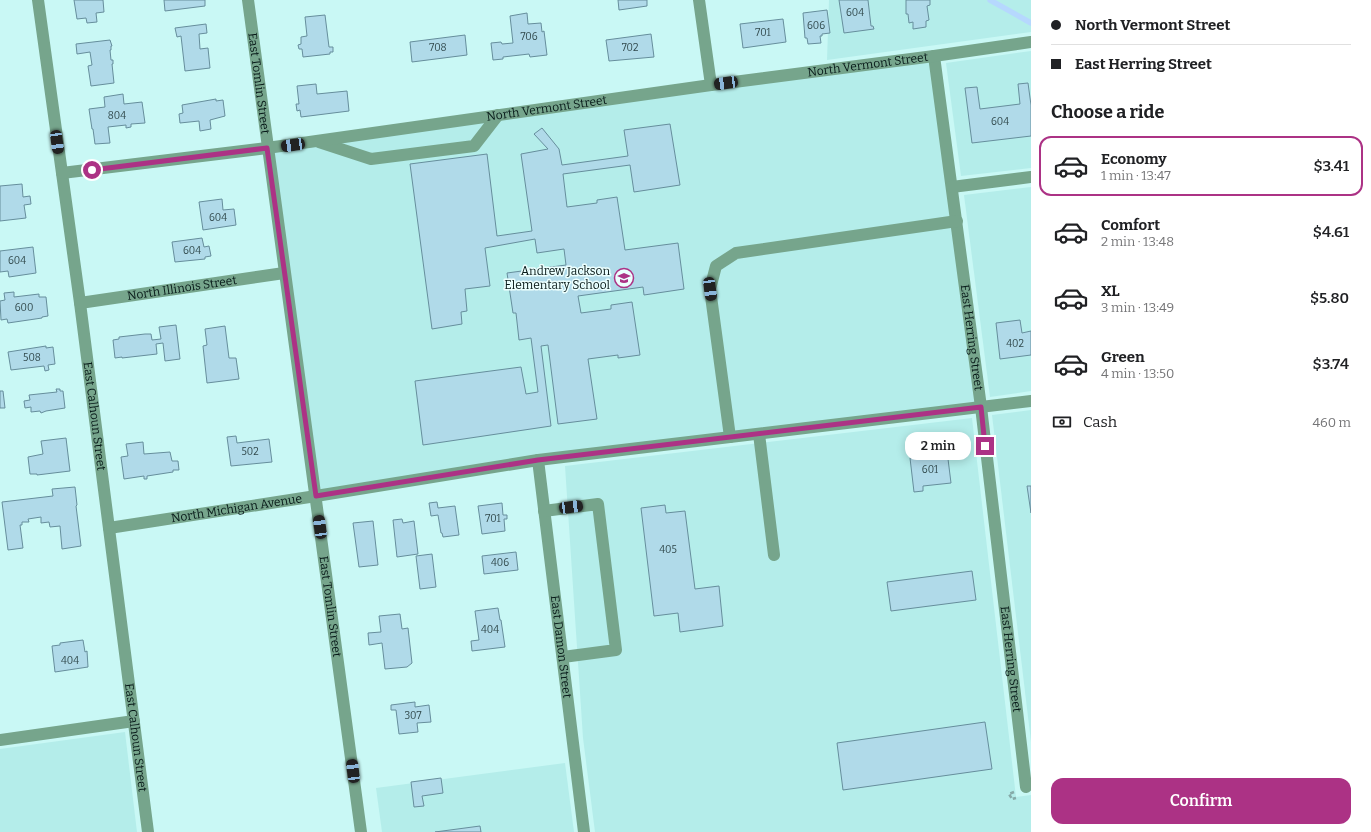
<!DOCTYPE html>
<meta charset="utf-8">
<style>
body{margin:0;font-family:Bitter,serif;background:#f2f2f2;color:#202124;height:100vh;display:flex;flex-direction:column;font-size:15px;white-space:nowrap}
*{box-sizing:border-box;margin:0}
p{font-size:13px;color:#757577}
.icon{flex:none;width:22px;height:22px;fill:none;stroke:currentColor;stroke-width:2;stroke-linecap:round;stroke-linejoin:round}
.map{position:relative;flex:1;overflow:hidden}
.side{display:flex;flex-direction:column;background:#fff;width:340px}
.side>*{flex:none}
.hud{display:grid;align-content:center;height:88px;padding:0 20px;background:#fff}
.end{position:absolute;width:18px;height:18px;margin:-9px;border:5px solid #ac3285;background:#fff;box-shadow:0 0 0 2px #fff}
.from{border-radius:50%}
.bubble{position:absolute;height:28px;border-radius:12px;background:#fff;box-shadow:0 2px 10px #0003;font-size:13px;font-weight:600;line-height:28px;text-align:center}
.car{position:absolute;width:12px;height:24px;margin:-12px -6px;border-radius:5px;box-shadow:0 0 3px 1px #0007;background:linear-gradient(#222 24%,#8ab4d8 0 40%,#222 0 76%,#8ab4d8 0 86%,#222 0)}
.hud b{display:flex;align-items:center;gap:14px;height:38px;font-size:15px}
.hud b+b{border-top:1px solid #e0e0e0}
.hud i{width:10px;height:10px;background:#202124}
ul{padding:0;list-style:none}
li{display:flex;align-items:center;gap:12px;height:60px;margin:0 8px 6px;padding:0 12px;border:2px solid transparent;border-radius:12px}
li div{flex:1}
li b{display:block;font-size:15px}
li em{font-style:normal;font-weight:600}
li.selected{border-color:#ac3285}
li>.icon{width:36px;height:36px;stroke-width:1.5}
h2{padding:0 20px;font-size:18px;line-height:48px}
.pay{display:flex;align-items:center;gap:10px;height:44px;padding:0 20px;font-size:15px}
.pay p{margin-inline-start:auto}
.primary-button{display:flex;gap:8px;margin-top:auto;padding:8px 20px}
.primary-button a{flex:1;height:46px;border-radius:12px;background:#ac3285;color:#fff;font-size:16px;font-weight:600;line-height:46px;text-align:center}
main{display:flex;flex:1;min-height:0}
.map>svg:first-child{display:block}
.built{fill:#b4edea}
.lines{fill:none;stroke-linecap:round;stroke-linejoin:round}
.stream{stroke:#b6d8fe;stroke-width:5.5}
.building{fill:#b0dae9;stroke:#668e9c}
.path{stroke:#86aaa8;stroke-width:2.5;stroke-dasharray:4 2;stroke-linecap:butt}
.minor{stroke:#76a58c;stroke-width:12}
.route{stroke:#ac3285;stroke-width:5}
.labels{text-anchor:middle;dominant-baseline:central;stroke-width:3;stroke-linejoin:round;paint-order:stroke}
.number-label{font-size:10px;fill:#31494c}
.street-label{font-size:12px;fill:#071918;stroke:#ecfffe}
.poi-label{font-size:12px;fill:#071918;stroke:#ecfffe;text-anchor:end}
</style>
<main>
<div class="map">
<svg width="1031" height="832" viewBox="0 0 1031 832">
<rect width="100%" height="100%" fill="#c9f8f5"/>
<g class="built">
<polygon points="829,0 1031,0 1031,32 827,60"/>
<polygon points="1031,51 1031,168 961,176 946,63"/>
<polygon points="934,56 981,407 538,460 316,496 267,148"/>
<polygon points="1031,187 1031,391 990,397 964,195"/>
<polygon points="1031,410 1031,742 992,415"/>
<polygon points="972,418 1016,797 1031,795 1031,832 595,832 583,738 565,466"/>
<polygon points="125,732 137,832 0,832 0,749"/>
<polygon points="565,763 574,832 382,832 376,788"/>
</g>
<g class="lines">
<polyline class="stream" points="990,0 1031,23"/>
</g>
<g class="building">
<polygon points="74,0 103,0 104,12 96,13 97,22 87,23 86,18 77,19"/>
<polygon points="164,0 205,0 205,6 165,11"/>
<polygon points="618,0 647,0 647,6 619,10"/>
<polygon points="839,0 868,0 871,26 873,26 874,29 844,33"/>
<polygon points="906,0 930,0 930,5 927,6 929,20 926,21 926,27 913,29 913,22 909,23 908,14 906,14"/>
<polygon points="827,10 830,33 822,34 822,36 820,36 821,43 808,44 807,38 805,38 803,13"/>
<polygon points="527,13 528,24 541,23 542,32 544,31 547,55 530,57 529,54 503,57 503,59 493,60 491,43 501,42 502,44 513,43 510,16"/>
<polygon points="325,15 329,47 333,47 333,52 330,52 330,54 303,57 302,49 299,49 298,45 301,44 301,37 307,36 305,17"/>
<polygon points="783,19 786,42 743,48 740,24"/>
<polygon points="206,24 207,33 199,34 200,49 208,48 210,68 185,71 181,36 177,37 175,28"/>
<polygon points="651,34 654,57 609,61 606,40"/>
<polygon points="465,35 467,55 412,62 410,42"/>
<polygon points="110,40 112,46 111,46 111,50 110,50 111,60 113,60 113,64 112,64 114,83 91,86 88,66 92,65 90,52 77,54 76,44"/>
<polygon points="1028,83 1031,105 1031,136 972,143 965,88 977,87 980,109 1020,104 1018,84"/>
<polygon points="316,84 317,94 347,91 349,111 301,117 300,110 297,111 296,104 299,104 297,86"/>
<polygon points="123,94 124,104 142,102 145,123 131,124 131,127 126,128 126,125 108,127 110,143 95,144 93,129 92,129 89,109 105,107 104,97"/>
<polygon points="216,99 216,101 223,100 225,116 210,120 211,129 200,131 199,121 180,123 179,114 183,113 182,105"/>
<polygon points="670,124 680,185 634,192 630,165 563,174 567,207 597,203 597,200 617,197 625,250 678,243 684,289 644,295 643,287 578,296 581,313 611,309 611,305 632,302 640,355 618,358 618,355 588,359 597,419 558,424 548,345 541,346 551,426 423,445 415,381 521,367 526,394 538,392 531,338 519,340 516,313 513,313 507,273 566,265 564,249 537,253 535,239 485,248 490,286 465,289 467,311 461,312 462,324 432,329 410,164 487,154 497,236 532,231 521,154 548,149 534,134 542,128 559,149 562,165 628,156 624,130"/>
<polygon points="22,184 23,197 30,196 31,204 24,205 26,218 0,221 0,186"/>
<polygon points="222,199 223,210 234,209 236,225 203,230 199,202"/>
<polygon points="202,238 204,247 209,246 211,256 205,257 205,259 175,262 172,242"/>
<polygon points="33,247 36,273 9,277 8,271 0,272 0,251"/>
<polygon points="14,292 14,297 39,294 39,297 46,297 48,316 42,317 42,318 8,323 7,319 1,320 0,301 5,300 4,293"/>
<polygon points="1020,320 1022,333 1031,331 1031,355 1000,359 996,323"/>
<polygon points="176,325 180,359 165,361 163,343 156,344 157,354 122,358 122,357 115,358 113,340 119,339 119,337 145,334 151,334 152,340 161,339 159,327"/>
<polygon points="225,326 229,358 236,358 239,379 207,383 203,346 207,345 205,329"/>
<polygon points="46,346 46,348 53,347 55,364 48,365 49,370 45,371 44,366 11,370 8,352"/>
<polygon points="56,389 60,389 60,391 63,391 65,408 46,411 41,413 40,411 31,412 31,407 25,408 24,401 30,400 29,395 57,392"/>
<polygon points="0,391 3,391 5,408 0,408"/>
<polygon points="236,436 237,443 269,439 272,462 231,466 227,437"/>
<polygon points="66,438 70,471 37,475 37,474 30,474 28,457 43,454 41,441"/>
<polygon points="143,442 144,454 170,452 172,461 178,461 179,470 173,470 173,472 147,476 147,479 144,479 144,476 124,479 121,457 128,456 126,444"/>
<polygon points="947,451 951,483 923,486 923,491 914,492 910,458 927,456 926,453"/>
<polygon points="1027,486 1031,486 1031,513"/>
<polygon points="75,487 77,505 76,506 81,546 62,549 60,526 50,527 49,522 41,523 41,517 28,519 29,522 22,522 22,525 20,525 23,548 8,550 2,502 53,496 52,489"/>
<polygon points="437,502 438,508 455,506 459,535 443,537 442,533 441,533 438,515 431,516 429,503"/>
<polygon points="502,503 503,515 507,515 507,519 504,519 505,531 482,534 478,506"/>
<polygon points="665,505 666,513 685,511 695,589 719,586 723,626 680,632 678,613 654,616 641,508"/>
<polygon points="402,519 403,523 414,521 418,554 397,557 393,520"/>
<polygon points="373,521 378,565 359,567 353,523"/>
<polygon points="516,552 518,570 484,574 482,556"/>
<polygon points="432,554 436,587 420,589 416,556"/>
<polygon points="972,571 976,600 891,611 887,582"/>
<polygon points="498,608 500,620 501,620 505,647 472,651 471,641 479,640 475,611"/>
<polygon points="400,614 402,629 408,628 412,663 407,667 385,669 382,643 369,645 368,633 381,632 379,616"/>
<polygon points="83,640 85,652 87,651 88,667 55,672 52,646 60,645 60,643"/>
<polygon points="415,702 415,707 429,705 431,722 417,723 418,732 399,734 396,710 391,710 391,705"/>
<polygon points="985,722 992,769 843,790 837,743"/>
<polygon points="441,778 443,793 422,796 424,806 414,807 411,782"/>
<polygon points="480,826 481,832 435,832"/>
</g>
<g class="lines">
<polyline class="path" points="1014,792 1009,794 1012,799 1016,798"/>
<g class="minor">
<path id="s1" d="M38 0 80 303 148 832"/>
<path id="s2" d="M248 0C284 278 324 555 361 832"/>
<polyline points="699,0 711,85"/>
<path id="s3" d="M934 56 981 407 1026 787"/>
<polyline points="319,142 371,159 474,146 498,115"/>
<path id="s4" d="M62 173 267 148 711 85 934 56 1031 42"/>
<polyline points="952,187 1031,177"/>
<path id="s5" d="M80 303 284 273"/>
<polyline points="759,434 774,555"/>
<polyline points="730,437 710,289 716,266 736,253 957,221"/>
<path id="s6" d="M538 460 584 832"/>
<polyline points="544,511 598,504 616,650 563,657"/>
<path id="s7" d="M109 528 316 496 538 460 1031 401"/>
<polyline points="0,740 134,721"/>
</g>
</g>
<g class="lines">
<polyline class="route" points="92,170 267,148 316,496 538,460 981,407 985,446"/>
</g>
<defs>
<g id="school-ring" transform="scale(1)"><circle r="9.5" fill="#ecfffe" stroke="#ac3285" stroke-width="1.5"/><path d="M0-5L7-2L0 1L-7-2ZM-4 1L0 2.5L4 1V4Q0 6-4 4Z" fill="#ac3285"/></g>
</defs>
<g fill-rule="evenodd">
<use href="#school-ring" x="624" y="278"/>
</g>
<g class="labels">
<g class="number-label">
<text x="855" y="13">604</text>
<text x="816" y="26">606</text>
<text x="763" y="33">701</text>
<text x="529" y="37">706</text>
<text x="438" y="48">708</text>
<text x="630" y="48">702</text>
<text x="117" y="116">804</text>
<text x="1000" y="122">604</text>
<text x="218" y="218">604</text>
<text x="192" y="251">604</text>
<text x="17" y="261">604</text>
<text x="24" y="308">600</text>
<text x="1015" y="344">402</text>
<text x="32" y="358">508</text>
<text x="250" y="452">502</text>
<text x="930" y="470">601</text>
<text x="493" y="519">701</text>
<text x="668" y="550">405</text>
<text x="500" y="563">406</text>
<text x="490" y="630">404</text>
<text x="70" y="661">404</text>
<text x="413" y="716">307</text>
</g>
<g class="street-label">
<text stroke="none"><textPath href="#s4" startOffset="813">North Vermont Street</textPath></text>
<text stroke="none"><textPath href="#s2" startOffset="84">East Tomlin Street</textPath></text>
<text stroke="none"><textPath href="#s4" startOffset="489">North Vermont Street</textPath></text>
<text stroke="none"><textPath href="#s5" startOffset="103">North Illinois Street</textPath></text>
<text stroke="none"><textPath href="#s3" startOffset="284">East Herring Street</textPath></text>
<text stroke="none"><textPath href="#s1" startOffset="420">East Calhoun Street</textPath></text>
<text stroke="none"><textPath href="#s7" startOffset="129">North Michigan Avenue</textPath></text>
<text stroke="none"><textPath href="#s2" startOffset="612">East Tomlin Street</textPath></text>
<text stroke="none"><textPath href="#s6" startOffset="188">East Damon Street</textPath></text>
<text stroke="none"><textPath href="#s3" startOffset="608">East Herring Street</textPath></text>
<text stroke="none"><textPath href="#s1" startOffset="744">East Calhoun Street</textPath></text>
</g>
<g class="poi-label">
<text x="610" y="271">Andrew Jackson<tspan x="610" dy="14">Elementary School</tspan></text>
</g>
</g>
</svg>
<i class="end from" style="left:92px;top:170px"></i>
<i class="end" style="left:985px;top:446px"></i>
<div class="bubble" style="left:905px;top:432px;width:66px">2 min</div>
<i class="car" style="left:726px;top:83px;rotate:262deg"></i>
<i class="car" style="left:57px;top:142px;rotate:172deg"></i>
<i class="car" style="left:293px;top:145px;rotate:262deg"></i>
<i class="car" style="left:710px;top:289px;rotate:172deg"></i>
<i class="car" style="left:571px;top:507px;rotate:83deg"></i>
<i class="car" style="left:320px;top:527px;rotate:352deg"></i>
<i class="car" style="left:353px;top:771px;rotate:353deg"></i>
</div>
<section class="side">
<div class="hud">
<b><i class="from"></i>North Vermont Street</b>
<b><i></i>East Herring Street</b>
</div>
<h2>Choose a ride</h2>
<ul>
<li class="selected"><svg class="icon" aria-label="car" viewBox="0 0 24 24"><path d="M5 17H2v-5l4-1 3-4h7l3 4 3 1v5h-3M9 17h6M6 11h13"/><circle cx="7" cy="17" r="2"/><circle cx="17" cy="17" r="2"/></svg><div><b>Economy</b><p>1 min · 13:47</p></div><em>$3.41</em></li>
<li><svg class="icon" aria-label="car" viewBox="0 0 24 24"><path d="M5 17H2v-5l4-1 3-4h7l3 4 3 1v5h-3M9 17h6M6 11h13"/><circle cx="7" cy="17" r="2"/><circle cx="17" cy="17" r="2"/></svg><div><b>Comfort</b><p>2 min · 13:48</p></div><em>$4.61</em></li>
<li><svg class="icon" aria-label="car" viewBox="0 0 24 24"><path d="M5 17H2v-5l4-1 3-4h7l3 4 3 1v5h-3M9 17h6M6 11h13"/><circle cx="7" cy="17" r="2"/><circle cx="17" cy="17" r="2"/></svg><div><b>XL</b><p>3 min · 13:49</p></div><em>$5.80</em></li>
<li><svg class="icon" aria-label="car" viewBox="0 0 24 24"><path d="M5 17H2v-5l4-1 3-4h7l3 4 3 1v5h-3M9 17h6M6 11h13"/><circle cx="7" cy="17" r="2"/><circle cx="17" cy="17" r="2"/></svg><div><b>Green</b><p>4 min · 13:50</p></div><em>$3.74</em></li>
</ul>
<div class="pay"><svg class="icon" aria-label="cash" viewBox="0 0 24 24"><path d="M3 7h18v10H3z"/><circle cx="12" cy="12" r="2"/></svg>Cash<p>460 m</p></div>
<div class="primary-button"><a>Confirm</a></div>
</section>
</main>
